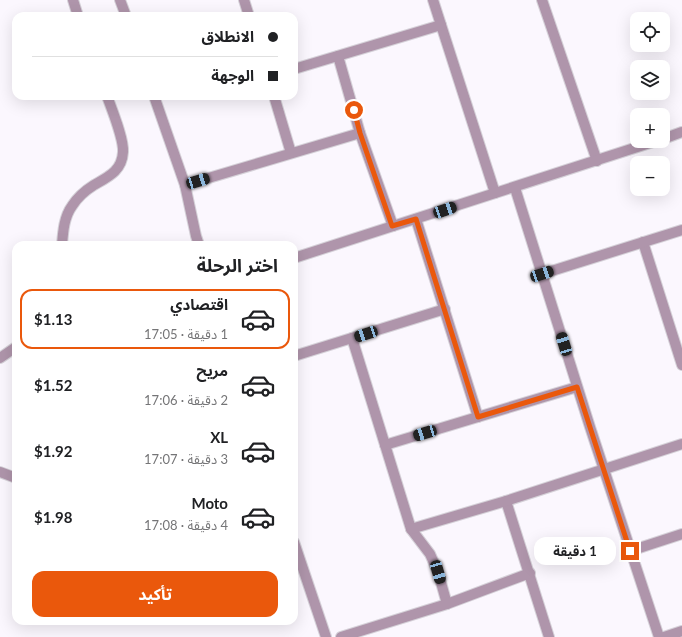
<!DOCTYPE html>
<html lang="ar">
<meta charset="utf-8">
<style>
body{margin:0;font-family:Lato,"Noto Sans Arabic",sans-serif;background:#f6f6f6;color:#202124;direction:rtl;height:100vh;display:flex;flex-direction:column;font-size:15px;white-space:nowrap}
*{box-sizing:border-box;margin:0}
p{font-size:13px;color:#757577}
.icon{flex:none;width:22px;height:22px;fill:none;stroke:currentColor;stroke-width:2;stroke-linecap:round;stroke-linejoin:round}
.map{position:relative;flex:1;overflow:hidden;direction:ltr}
.details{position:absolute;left:12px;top:241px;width:286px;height:384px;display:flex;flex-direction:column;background:#fff;border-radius:12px;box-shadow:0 4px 16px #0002;direction:rtl}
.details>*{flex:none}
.top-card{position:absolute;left:12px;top:12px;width:286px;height:88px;border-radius:12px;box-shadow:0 4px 16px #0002;direction:rtl;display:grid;align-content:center;height:88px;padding:0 20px;background:#fff}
.fabs{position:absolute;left:630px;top:12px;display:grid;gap:8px}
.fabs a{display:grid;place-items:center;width:40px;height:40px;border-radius:8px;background:#fff;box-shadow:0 4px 16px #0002;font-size:20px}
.end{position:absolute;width:18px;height:18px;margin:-9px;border:5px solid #ea580c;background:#fff;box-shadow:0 0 0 2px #fff}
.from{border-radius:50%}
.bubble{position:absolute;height:28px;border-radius:12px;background:#fff;box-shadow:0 4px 16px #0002;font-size:13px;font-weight:700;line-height:28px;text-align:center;direction:rtl}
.car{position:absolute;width:12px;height:24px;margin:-12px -6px;border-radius:5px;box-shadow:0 0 3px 1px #0007;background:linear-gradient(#222 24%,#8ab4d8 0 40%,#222 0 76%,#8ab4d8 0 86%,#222 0)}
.top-card b{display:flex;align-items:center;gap:14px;height:38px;font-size:15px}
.top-card b+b{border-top:1px solid #e0e0e0}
.top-card i{width:10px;height:10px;background:#202124}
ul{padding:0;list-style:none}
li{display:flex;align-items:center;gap:12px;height:60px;margin:0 8px 6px;padding:0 12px;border:2px solid transparent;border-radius:12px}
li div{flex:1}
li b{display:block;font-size:15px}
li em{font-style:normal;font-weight:700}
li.active{border-color:#ea580c}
li>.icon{width:36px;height:36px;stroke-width:1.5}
h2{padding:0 20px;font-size:18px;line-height:48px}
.cta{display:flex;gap:8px;margin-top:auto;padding:8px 20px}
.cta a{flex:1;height:46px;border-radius:12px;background:#ea580c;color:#fff;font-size:16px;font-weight:700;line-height:46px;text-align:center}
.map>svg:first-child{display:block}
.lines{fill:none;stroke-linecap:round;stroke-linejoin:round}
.minor-casing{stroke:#d5d1d8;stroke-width:12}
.minor{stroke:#af95ab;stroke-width:10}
.route{stroke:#ea580c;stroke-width:5}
</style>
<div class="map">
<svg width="682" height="637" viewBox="0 0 682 637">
<rect width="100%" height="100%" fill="#fbf7fe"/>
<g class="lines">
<g class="minor-casing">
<g id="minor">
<polyline points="73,0 78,16"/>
<polyline points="120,0 126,16"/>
<polyline points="244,0 249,16"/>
<polyline points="433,0 495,193"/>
<polyline points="542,0 597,161"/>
<polyline points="338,56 360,133 393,226"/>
<polyline points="294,69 441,25"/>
<polyline points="154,96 185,185 196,236 199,245"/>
<polyline points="274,96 291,153"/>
<polyline points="663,139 682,132"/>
<polyline points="185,185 360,133"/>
<polyline points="515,188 590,427 659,637"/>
<polyline points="416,219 478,417"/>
<polyline points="643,242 682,365"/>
<path d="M62 245C63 232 64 217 72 206 77 198 86 190 94 185 108 177 122 171 123 152 124 139 112 110 107 96"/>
<polyline points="294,258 656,141"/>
<polyline points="542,274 682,230"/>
<polyline points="352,338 411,529 430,554 438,572 447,604"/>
<polyline points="294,356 445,309"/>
<polyline points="0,358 16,347"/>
<polyline points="385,445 577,387"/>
<polyline points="0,472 16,478"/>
<polyline points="506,501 549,637"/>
<polyline points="411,529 506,501 682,444"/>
<polyline points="294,542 326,637"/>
<polyline points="630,551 682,534"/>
<polyline points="341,637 447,604 530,573"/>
<polyline points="664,637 682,631"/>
</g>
</g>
<use href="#minor" class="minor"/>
</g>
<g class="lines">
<polyline class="route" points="354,110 360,133 392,226 416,219 478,417 577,387 630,551"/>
</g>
</svg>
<div class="fabs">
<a><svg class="icon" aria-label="locate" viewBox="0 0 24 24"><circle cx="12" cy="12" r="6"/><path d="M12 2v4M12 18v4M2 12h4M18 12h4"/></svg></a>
<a><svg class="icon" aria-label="layers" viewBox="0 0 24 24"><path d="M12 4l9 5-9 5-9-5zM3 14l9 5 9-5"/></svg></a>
<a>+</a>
<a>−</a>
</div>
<i class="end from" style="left:354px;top:110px"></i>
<i class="end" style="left:630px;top:551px"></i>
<div class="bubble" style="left:534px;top:537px;width:82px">1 دقيقة</div>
<i class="car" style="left:198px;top:181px;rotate:73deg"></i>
<i class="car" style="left:445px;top:210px;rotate:71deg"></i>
<i class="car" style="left:542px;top:274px;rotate:72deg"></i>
<i class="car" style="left:366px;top:334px;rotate:252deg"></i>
<i class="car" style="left:564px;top:344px;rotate:343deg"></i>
<i class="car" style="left:425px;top:433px;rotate:253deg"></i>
<i class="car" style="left:438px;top:572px;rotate:164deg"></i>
<div class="top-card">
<b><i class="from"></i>الانطلاق</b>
<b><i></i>الوجهة</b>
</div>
<section class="details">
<h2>اختر الرحلة</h2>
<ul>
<li class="active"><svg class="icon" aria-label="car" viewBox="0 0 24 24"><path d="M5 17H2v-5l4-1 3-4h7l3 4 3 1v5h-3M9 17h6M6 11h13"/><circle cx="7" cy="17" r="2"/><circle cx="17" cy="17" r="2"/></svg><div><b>اقتصادي</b><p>1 دقيقة · 17:05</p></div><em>$1.13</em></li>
<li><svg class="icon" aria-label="car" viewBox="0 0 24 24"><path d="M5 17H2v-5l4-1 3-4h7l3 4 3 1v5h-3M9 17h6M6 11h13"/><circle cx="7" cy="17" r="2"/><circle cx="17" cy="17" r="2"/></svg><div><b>مريح</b><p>2 دقيقة · 17:06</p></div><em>$1.52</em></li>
<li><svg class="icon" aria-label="car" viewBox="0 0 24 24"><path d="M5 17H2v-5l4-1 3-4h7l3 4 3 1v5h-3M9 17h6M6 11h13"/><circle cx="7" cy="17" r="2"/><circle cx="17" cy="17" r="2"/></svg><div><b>XL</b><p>3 دقيقة · 17:07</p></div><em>$1.92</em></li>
<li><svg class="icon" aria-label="car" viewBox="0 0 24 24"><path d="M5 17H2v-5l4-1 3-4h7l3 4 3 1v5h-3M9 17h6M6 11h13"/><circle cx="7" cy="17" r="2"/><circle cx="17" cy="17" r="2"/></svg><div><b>Moto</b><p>4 دقيقة · 17:08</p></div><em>$1.98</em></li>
</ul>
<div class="cta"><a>تأكيد</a></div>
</section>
</div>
